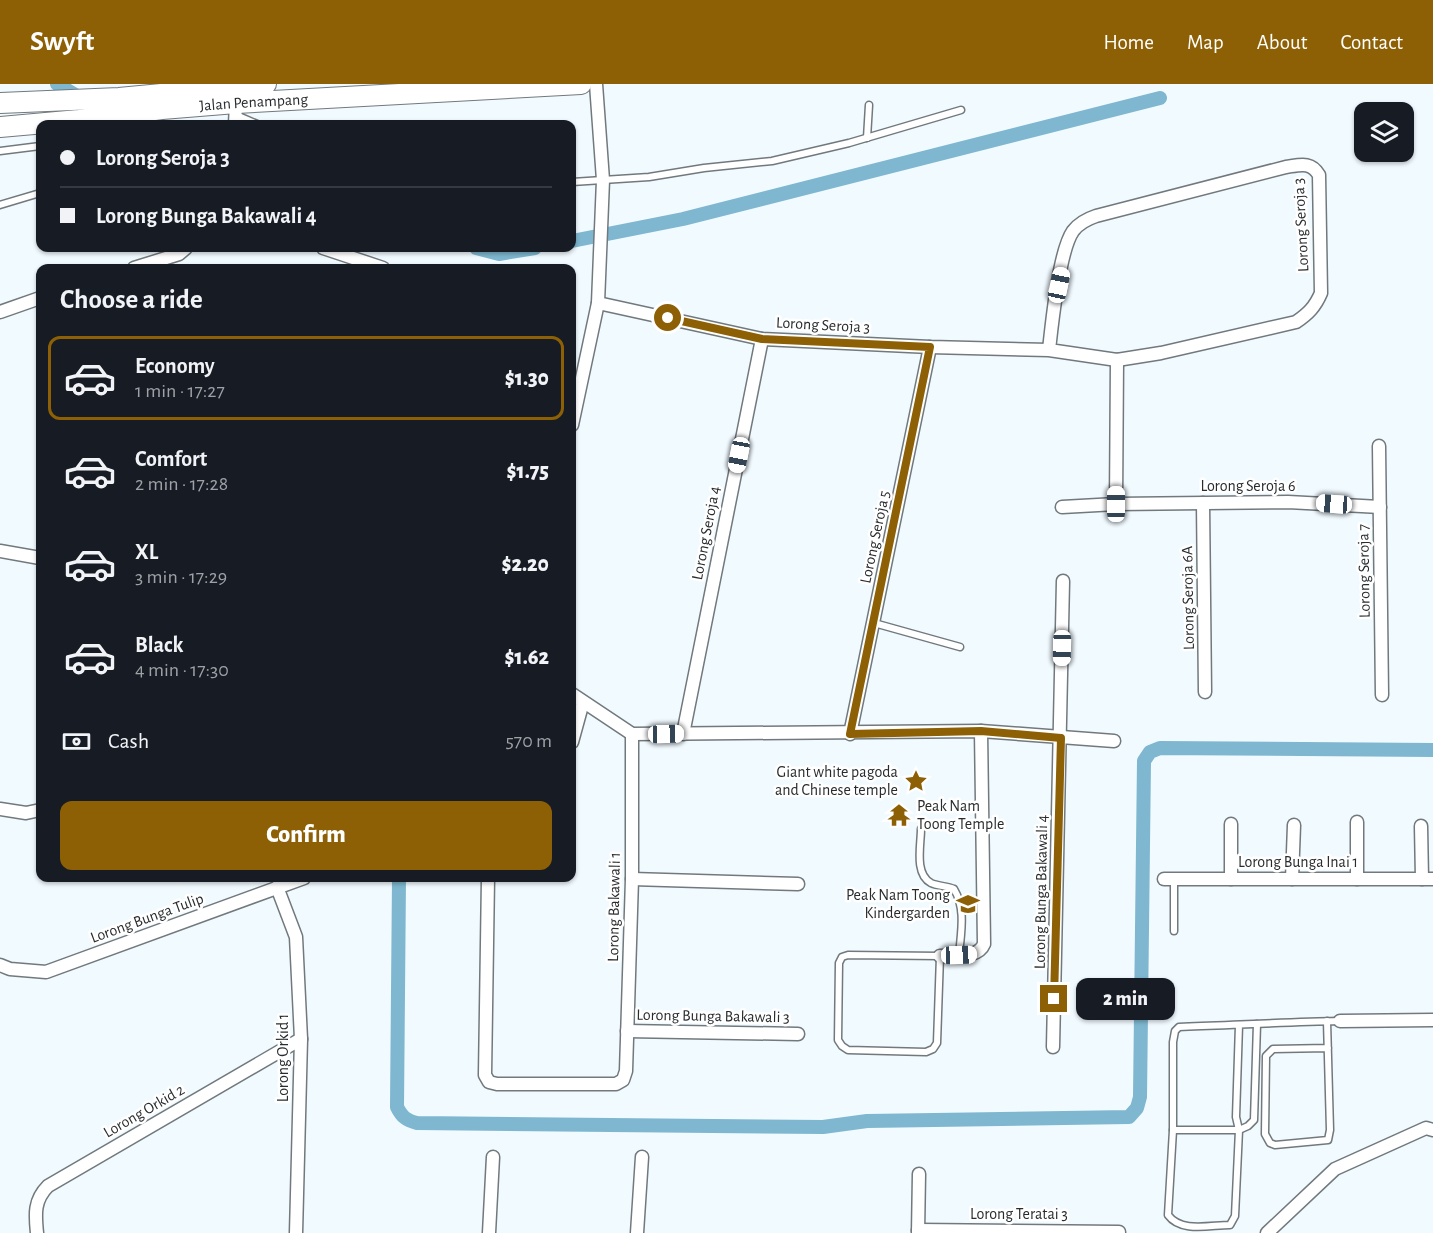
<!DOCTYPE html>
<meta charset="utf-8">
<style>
body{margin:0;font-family:"Alegreya Sans",sans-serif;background:#20242c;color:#f1f3f6;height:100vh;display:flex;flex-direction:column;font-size:22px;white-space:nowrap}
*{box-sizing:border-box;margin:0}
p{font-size:20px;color:#9ea1a6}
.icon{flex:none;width:33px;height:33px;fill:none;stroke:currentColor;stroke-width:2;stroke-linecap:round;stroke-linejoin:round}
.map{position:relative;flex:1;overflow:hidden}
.side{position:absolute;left:36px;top:180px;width:540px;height:618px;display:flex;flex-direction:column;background:#171b24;border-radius:12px;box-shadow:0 2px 4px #0004}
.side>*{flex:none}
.top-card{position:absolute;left:36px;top:36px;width:540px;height:132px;border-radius:12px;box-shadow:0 2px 4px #0004;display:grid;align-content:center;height:132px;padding:0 24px;background:#171b24}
.tools{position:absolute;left:1354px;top:18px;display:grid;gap:12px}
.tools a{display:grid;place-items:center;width:60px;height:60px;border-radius:12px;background:#171b24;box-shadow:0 2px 4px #0004;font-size:30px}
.end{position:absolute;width:27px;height:27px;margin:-14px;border:8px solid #8d6006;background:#fff;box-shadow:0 0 0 3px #fff}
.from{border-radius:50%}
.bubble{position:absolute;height:42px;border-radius:12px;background:#171b24;box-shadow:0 2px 4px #0004;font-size:20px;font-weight:800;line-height:42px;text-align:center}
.car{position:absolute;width:18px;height:36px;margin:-18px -9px;border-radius:8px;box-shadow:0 0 4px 2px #0007;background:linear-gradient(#fff 24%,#345 0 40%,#fff 0 76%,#345 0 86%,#fff 0)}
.top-card b{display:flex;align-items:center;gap:21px;height:57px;font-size:22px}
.top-card b+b{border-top:2px solid #363941}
.top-card i{width:15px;height:15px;background:#f1f3f6}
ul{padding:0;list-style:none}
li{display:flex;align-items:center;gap:18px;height:84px;margin:0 12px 9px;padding:0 12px;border:3px solid transparent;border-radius:12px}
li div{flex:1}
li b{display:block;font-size:22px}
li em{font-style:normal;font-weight:800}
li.current{border-color:#8d6006}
li>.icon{width:54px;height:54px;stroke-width:1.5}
h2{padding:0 24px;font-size:27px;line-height:72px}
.pay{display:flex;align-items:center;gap:15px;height:66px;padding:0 24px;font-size:22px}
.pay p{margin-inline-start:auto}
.button{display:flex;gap:12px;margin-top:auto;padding:12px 24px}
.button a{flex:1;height:69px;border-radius:12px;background:#8d6006;color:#fff;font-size:24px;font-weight:800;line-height:69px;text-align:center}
header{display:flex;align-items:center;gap:36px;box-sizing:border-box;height:84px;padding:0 30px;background:#8d6006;color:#fff}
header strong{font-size:28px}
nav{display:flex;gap:33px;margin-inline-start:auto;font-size:21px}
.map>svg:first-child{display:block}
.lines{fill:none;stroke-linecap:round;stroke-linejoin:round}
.canal{stroke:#7eb7cf;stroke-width:14}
.service-casing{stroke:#71797d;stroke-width:9}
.minor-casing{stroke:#71797d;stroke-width:15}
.primary-casing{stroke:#71797d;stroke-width:22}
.service{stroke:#fff;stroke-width:6}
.minor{stroke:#fff;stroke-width:12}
.primary{stroke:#fff;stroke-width:20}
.route{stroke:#8d6006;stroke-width:8}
.labels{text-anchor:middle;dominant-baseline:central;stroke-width:5;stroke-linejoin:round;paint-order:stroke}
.street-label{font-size:16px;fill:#292c2e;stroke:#fff}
.poi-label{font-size:16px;fill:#292c2e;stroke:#fff;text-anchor:end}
</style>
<header>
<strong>Swyft</strong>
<nav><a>Home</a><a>Map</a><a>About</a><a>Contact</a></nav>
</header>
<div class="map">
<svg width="1433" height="1149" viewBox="0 0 1433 1149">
<rect width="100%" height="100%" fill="#f1faff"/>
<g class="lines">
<g class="canal">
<polyline points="57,0 82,15"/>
<polyline points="572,157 683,135 1160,14"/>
<polyline points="476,164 499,170 535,164"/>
<path d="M399 794 397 1023C402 1033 406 1036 417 1039L823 1043 867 1037 1129 1033 1137 1024 1140 1013 1144 677 1150 668 1160 664 1433 666"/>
</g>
<g class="service-casing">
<g id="service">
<polyline points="236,31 257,40"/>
<polyline points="867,54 869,21"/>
<polyline points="0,67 40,62"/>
<polyline points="572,98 649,93 704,84 772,77 849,59 961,26"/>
<polyline points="0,121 40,109"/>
<polyline points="874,539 960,563"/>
<path d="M921 745C921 761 914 790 931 799 937 802 947 802 954 805 966 825 961 848 959 871"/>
<polyline points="1174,795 1174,847"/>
<polygon points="848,871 940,872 937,959 933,965 926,968 848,966 842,962 838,956 839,879 842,873"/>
<polyline points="1327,937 1330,1046 1328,1056 1275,1061 1270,1059 1265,1050 1266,972 1273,965 1328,964"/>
<path d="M1239 941 1236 1033 1239 1046 1235 1132 1230 1141C1210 1141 1181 1149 1168 1131L1173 1046V958L1175 947 1179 943C1233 941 1286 938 1340 937"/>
<polyline points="1173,1046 1239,1046 1248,1042 1254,1036 1257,940"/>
</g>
</g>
<g class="minor-casing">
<g id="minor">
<polyline points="235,40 236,19"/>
<polyline points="323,164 383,184"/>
<polyline points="134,184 179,170 186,164"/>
<path d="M598 219 762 255 930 263 1049 266 1117 276 1161 269 1296 238C1308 230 1315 223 1321 209L1319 91C1311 77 1300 81 1286 83L1096 132C1087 135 1079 139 1073 147 1059 167 1052 239 1049 266"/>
<polyline points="0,228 40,214"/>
<polyline points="572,341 598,219 603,96 596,0"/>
<polyline points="1379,362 1382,611"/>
<polyline points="1203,419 1205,608"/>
<polyline points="1116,420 1117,276"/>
<polyline points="1062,423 1116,420 1288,418 1380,423"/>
<polyline points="0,467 40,474"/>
<polyline points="572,610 632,650 981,647 1114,657"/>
<polyline points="683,650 762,255"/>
<polyline points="850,650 930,263"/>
<polyline points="572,658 583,618"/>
<polyline points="0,725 26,729 40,726"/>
<polyline points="1231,740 1231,795"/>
<polyline points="1421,742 1422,795"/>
<polyline points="488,794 485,991 489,998 497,1000 616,1000 623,996 626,987 632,795 632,650"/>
<polyline points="632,795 798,800"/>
<polyline points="1164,795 1433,795"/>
<polyline points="1292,795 1294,741"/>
<polyline points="1357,795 1357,738"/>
<polyline points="277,803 296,853 301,955 296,1149"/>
<path d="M940 872C954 871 978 875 984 860L981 647"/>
<polyline points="0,881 10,885 46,888 304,794"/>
<polyline points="1340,937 1433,936"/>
<polyline points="627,947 798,950"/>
<polyline points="1053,963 1063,497"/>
<polyline points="918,1146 1119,1148"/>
<path d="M37 1149C35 1130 34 1116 48 1102L301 955"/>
<polyline points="489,1149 493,1073"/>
<polyline points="637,1149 642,1073"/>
<polyline points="918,1149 919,1090"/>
<polyline points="1267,1149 1335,1085 1426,1044 1433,1046"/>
</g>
</g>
<g class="primary-casing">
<g id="primary">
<polyline points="0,19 119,14 266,0"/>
<path id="s1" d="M0 43 79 36 162 25 236 19 581 0"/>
</g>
</g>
<use href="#service" class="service"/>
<use href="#minor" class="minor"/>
<use href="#primary" class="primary"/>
</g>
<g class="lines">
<polyline class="route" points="668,234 762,255 930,263 850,650 981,647 1061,654 1054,915"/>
</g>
<defs>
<g id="sight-bare" transform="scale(1.8)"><path d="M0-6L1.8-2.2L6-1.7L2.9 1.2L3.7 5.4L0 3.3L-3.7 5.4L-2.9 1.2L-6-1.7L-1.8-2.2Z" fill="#8d6006" stroke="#fff" stroke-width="2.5" paint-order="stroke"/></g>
<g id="temple-bare" transform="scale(1.8)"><path d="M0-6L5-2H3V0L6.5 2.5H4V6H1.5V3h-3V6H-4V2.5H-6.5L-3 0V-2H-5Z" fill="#8d6006" stroke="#fff" stroke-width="2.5" paint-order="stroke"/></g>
<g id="school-bare" transform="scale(1.8)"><path d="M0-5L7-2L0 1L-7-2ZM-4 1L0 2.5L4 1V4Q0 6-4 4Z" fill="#8d6006" stroke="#fff" stroke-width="2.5" paint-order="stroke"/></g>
</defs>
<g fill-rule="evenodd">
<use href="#sight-bare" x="916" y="697"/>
<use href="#temple-bare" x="899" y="731"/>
<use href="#school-bare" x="968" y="820"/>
</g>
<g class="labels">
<g class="street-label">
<text stroke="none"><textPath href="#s1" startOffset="255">Jalan Penampang</textPath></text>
<text transform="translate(1301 141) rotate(-93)">Lorong Seroja 3</text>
<text transform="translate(823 241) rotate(3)">Lorong Seroja 3</text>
<text x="1248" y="402">Lorong Seroja 6</text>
<text transform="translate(706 449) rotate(-79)">Lorong Seroja 4</text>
<text transform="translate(875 453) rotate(-78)">Lorong Seroja 5</text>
<text transform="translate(1364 487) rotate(-91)">Lorong Seroja 7</text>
<text transform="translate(1188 514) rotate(-91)">Lorong Seroja 6A</text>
<text x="1298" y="778">Lorong Bunga Inai 1</text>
<text transform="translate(1041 808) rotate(-89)">Lorong Bunga Bakawali 4</text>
<text transform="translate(614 823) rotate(-89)">Lorong Bakawali 1</text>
<text transform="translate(147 834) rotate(-20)">Lorong Bunga Tulip</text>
<text transform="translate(713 932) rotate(1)">Lorong Bunga Bakawali 3</text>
<text transform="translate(283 974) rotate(-90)">Lorong Orkid 1</text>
<text transform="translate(144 1027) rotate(-30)">Lorong Orkid 2</text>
<text x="1019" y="1130">Lorong Teratai 3</text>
</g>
<g class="poi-label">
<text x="898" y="688">Giant white pagoda<tspan x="898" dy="18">and Chinese temple</tspan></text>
<text x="917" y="722" text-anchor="start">Peak Nam<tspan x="917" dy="18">Toong Temple</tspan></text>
<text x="950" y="811">Peak Nam Toong<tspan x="950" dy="18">Kindergarden</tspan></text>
</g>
</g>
</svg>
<div class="tools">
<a><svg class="icon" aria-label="layers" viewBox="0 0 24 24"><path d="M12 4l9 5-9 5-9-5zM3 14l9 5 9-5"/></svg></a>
</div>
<i class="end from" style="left:668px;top:234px"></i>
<i class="end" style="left:1054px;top:915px"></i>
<div class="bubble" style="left:1076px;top:894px;width:99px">2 min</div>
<i class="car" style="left:1059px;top:201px;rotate:12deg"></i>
<i class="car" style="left:739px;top:371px;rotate:191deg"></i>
<i class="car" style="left:1116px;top:420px;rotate:0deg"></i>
<i class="car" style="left:1334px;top:420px;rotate:274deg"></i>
<i class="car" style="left:1062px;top:564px;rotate:181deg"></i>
<i class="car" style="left:666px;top:650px;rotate:89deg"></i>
<i class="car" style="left:959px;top:871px;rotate:88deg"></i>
<div class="top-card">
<b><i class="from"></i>Lorong Seroja 3</b>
<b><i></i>Lorong Bunga Bakawali 4</b>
</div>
<section class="side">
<h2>Choose a ride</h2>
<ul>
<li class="current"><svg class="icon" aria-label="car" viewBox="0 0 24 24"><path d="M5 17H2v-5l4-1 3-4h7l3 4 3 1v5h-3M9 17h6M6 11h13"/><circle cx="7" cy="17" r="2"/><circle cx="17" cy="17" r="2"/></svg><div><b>Economy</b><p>1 min · 17:27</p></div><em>$1.30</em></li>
<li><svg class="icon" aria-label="car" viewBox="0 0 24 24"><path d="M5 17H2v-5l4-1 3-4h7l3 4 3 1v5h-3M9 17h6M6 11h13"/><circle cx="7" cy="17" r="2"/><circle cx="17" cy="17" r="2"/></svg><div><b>Comfort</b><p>2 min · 17:28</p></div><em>$1.75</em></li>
<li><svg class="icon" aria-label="car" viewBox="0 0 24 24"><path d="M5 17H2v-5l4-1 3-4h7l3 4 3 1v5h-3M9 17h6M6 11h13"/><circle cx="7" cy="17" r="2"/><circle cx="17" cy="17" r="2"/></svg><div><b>XL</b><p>3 min · 17:29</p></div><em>$2.20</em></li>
<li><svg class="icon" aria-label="car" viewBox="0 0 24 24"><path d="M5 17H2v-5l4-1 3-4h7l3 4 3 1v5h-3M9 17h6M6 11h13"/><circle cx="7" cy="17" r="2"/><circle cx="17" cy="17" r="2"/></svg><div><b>Black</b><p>4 min · 17:30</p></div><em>$1.62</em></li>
</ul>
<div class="pay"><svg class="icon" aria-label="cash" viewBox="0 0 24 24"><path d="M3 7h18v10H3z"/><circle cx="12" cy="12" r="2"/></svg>Cash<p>570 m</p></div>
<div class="button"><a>Confirm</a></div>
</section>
</div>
